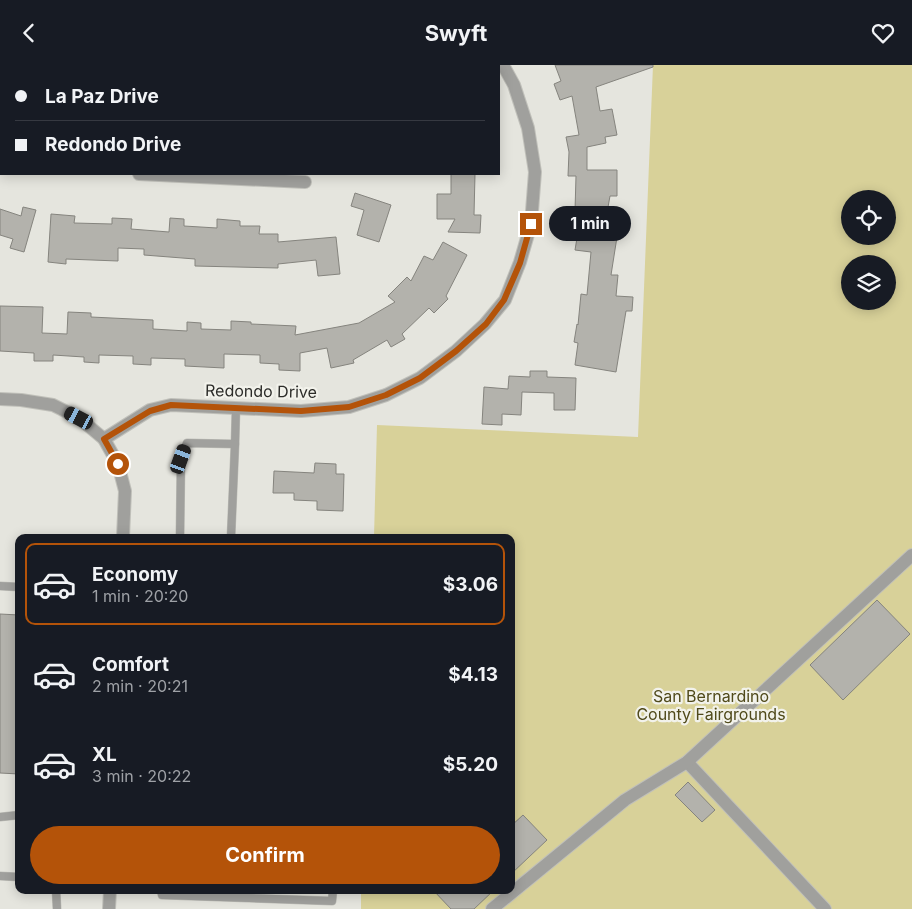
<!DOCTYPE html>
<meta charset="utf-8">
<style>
body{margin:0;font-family:Inter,sans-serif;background:#242831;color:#f1f3f6;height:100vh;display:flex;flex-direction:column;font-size:19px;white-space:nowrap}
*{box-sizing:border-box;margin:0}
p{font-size:16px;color:#9ea1a6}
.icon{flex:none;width:28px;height:28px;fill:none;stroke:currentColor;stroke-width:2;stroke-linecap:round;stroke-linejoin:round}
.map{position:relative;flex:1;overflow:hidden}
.details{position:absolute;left:15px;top:469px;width:500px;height:360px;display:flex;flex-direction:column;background:#171b24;border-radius:10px;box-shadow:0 2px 12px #0003}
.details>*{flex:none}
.hud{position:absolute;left:0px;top:0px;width:500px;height:110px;box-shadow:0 2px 12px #0003;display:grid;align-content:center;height:110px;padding:0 15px;background:#171b24}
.buttons{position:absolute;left:841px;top:125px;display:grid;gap:10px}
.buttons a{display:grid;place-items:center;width:55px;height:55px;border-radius:50%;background:#171b24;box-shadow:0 2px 12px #0003;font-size:25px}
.end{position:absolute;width:22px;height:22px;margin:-11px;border:6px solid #b45309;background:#fff;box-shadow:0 0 0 2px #fff}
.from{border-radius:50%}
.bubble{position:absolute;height:35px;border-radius:18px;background:#171b24;box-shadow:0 2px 12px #0003;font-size:16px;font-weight:700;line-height:35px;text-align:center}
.car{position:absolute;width:15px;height:30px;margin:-15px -8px;border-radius:6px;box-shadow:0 0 4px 1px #0007;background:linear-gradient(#222 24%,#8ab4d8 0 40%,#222 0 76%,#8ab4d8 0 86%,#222 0)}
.hud b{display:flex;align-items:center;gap:18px;height:48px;font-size:19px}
.hud b+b{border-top:1px solid #363941}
.hud i{width:12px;height:12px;background:#f1f3f6}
ul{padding:9px 0 0;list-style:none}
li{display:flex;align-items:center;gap:15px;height:82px;margin:0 10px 8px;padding:0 5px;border:2px solid transparent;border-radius:10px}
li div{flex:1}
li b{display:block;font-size:19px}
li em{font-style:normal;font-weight:700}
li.selected{border-color:#b45309}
li>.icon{width:45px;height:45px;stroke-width:1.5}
.cta{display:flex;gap:10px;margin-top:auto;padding:10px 15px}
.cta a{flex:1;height:58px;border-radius:30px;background:#b45309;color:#fff;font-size:20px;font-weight:700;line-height:58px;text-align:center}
header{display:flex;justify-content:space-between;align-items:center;height:65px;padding:0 15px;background:#171b24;font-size:22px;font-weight:700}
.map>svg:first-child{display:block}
.green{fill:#d8d199;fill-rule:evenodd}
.building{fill:#b3b2ac;stroke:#85847e}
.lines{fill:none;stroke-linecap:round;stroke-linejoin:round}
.service-casing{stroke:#c0c0ba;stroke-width:9}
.minor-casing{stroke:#c0c0ba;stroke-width:14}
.tertiary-casing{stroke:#c0c0ba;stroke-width:14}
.service{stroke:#a0a09d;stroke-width:8}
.minor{stroke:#a0a09d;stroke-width:12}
.tertiary{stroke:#a0a09d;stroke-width:12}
.route{stroke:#b45309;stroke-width:6}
.labels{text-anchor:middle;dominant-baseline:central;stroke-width:4.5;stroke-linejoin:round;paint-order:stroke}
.street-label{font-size:16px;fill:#2c2c29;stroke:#f2f2eb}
.park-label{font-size:16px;fill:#504a1b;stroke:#f2f2eb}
</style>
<header><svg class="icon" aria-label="back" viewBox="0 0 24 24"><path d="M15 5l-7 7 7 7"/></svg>Swyft<svg class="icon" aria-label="heart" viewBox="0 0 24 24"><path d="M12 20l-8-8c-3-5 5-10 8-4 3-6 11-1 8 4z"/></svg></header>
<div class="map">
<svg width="912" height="844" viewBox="0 0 912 844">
<rect width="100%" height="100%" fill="#e5e5de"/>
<path class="green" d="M653 0H912V844H361V825H511V472H374L377 360 638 372ZM850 134H888V171H850ZM850 199H888V236H850Z"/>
<g class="building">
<polygon points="555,0 653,0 653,2 596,22 600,46 612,44 617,70 605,72 606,78 587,82 587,105 617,105 617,131 610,131 603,170 617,172 611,210 618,210 616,231 633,232 632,246 626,246 616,307 575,300 578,278 574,277 577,259 578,260 581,229 587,230 591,187 575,185 579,161 565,159 567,144 575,146 576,111 568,111 569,87 566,72 579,70 572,31 560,35 554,19 561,16"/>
<polygon points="451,109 475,109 474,150 481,150 480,168 448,167 455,154 437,154 437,129 451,129"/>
<polygon points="355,128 391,140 379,177 357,170 364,145 351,141"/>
<polygon points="23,142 36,145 24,187 10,183 13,174 0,170 0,144 21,151"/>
<polygon points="51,149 75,151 74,158 112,159 112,153 132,154 131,164 169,167 170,153 184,154 184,161 217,163 217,154 240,156 240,161 260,161 259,169 278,169 278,177 336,172 340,209 318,211 316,195 278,199 278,203 195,201 195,194 144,190 144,184 118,183 118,196 66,194 66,199 48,197"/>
<polygon points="443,177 467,190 446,231 448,234 434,248 429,243 402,269 405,274 391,282 387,275 353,295 354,298 331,303 327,283 300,288 300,306 279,305 279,299 260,298 260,290 224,289 224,303 185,301 185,294 151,293 151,300 133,299 133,291 99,290 99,298 84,297 84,292 53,290 53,296 34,296 34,288 0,286 0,241 43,242 42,268 67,269 68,247 91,248 91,252 153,255 153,264 187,266 187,257 201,258 201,264 231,265 231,256 251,257 251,259 296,261 295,270 359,258 395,237 388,231 407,212 411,216 424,191 433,195"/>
<polygon points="530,306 547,306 547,312 576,313 575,345 554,345 554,328 522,327 521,350 502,349 502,360 482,359 484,322 508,324 509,311 530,312"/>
<polygon points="315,398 336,399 336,409 344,409 343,446 317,445 317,436 294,435 294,428 273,428 274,406 314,408"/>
<polygon points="877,535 910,569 843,635 810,600"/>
<polygon points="0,549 19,550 19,709 0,708"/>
<polygon points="688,717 715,745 702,757 675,730"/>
<polygon points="523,750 547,775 511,809 511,761"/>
<polygon points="433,825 494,825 474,844 451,844"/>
</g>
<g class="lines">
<g class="service-casing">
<g id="service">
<polyline points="180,472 181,394 187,378 235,379 236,343"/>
<polyline points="231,472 235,379"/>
<polyline points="0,521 19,522"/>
<polyline points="0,752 19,750"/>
<polyline points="0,811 19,812"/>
<polyline points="56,825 57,844"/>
<polyline points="161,825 162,830 332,836 333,825"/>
</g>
</g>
<g class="minor-casing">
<g id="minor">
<polyline points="40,1 42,0"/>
<polyline points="0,32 1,31"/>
<polyline points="0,69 1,70"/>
<polyline points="139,109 305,117"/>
<polyline points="104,374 150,345 171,340 301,346 349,342 386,330 420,313 456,286 485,259 505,235 520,197 531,159 535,107 528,63 514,20 503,0"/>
<polyline points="687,697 825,844"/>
<polyline points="492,844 625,735 687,697 912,490"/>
</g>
</g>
<g class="tertiary-casing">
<g id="tertiary">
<polyline points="0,334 21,335 53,340 79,353 104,374 118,399 125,426 123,472"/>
<polyline points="109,844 110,825"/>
</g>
</g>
<use href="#service" class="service"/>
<use href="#minor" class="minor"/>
<use href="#tertiary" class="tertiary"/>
</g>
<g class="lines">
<polyline class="route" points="118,399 104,374 150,346 171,340 301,346 349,342 386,330 420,313 456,286 486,259 504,235 520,198 531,159"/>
</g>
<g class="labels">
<g class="street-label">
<text transform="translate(261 326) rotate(1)">Redondo Drive</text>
</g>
<g class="park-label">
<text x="711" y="631">San Bernardino<tspan x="711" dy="18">County Fairgrounds</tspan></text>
</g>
</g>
</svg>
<div class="buttons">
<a><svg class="icon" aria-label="locate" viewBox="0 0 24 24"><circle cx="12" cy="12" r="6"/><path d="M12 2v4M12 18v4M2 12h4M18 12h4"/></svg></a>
<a><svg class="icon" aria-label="layers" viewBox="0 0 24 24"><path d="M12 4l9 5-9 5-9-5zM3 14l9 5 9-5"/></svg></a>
</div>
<i class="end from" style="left:118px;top:399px"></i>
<i class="end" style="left:531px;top:159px"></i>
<div class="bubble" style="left:549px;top:141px;width:82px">1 min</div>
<i class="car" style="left:79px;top:353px;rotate:297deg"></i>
<i class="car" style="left:181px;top:394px;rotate:20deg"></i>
<div class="hud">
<b><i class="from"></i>La Paz Drive</b>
<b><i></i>Redondo Drive</b>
</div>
<section class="details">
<ul>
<li class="selected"><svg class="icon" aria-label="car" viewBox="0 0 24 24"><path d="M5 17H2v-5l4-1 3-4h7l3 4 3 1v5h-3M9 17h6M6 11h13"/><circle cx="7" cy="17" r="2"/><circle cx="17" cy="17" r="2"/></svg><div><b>Economy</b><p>1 min · 20:20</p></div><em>$3.06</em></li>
<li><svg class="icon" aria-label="car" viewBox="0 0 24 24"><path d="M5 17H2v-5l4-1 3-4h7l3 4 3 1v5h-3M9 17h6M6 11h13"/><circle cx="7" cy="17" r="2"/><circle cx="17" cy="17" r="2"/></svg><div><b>Comfort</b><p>2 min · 20:21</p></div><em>$4.13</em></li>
<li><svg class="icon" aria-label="car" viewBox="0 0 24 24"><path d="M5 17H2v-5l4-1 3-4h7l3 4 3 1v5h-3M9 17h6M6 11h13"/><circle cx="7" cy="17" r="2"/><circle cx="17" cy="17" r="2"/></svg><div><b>XL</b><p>3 min · 20:22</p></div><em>$5.20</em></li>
</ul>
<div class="cta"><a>Confirm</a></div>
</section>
</div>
